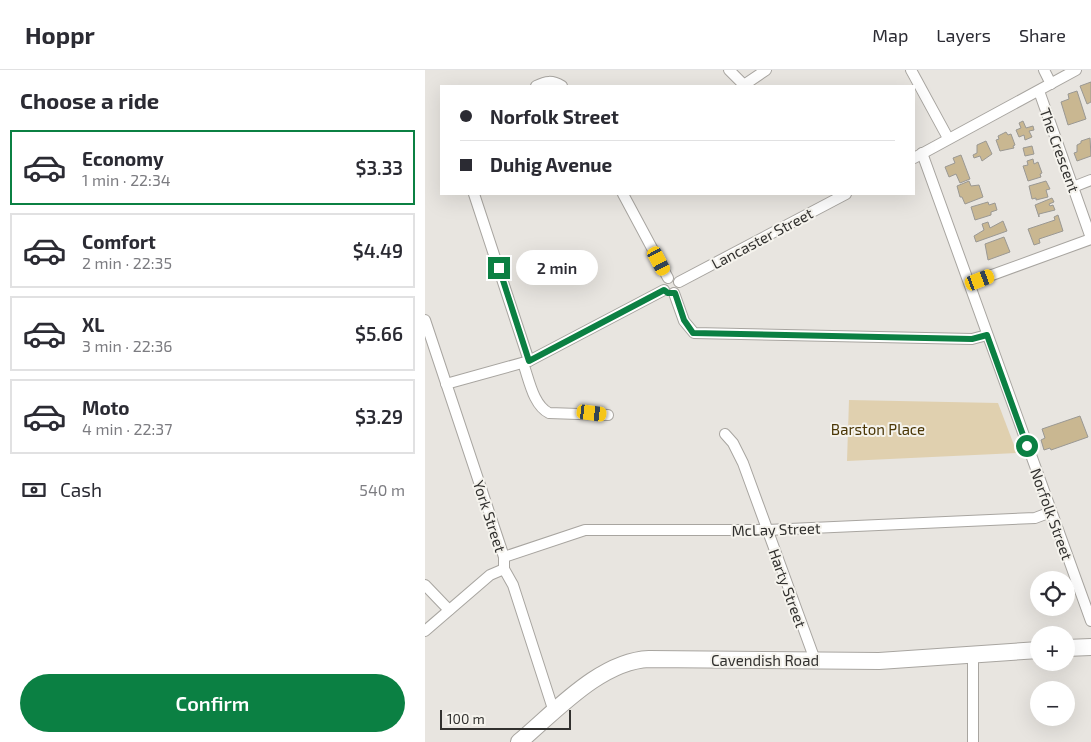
<!DOCTYPE html>
<meta charset="utf-8">
<style>
body{margin:0;font-family:"Exo 2",sans-serif;background:#f2f2f3;color:#2b2b33;height:100vh;display:flex;flex-direction:column;font-size:19px;white-space:nowrap}
*{box-sizing:border-box;margin:0}
p{font-size:16px;color:#7c7c81}
.icon{flex:none;width:28px;height:28px;fill:none;stroke:currentColor;stroke-width:2;stroke-linecap:round;stroke-linejoin:round}
.map{position:relative;flex:1;overflow:hidden}
.side{display:flex;flex-direction:column;background:#fff;width:425px}
.side>*{flex:none}
.guide{position:absolute;left:15px;top:15px;width:475px;height:110px;border-radius:0px;box-shadow:0 5px 20px #0002;display:grid;align-content:center;height:110px;padding:0 20px;background:#fff}
.controls{position:absolute;left:605px;top:501px;display:grid;gap:10px}
.controls a{display:grid;place-items:center;width:45px;height:45px;border-radius:50%;background:#fff;box-shadow:0 5px 20px #0002;font-size:25px}
.scale{position:absolute;left:15px;bottom:12px;width:131px;box-sizing:border-box;padding-left:5px;border:2px solid #32312f;border-top:0;font-size:14px;line-height:18px;white-space:nowrap;color:#32312f;-webkit-text-stroke:4px #f5f3ed;paint-order:stroke}
.end{position:absolute;width:22px;height:22px;margin:-11px;border:6px solid #0b8043;background:#fff;box-shadow:0 0 0 2px #fff}
.from{border-radius:50%}
.bubble{position:absolute;height:35px;border-radius:18px;background:#fff;box-shadow:0 5px 20px #0002;font-size:16px;font-weight:600;line-height:35px;text-align:center}
.car{position:absolute;width:15px;height:30px;margin:-15px -8px;border-radius:6px;box-shadow:0 0 4px 1px #0007;background:linear-gradient(#f5c518 24%,#345 0 40%,#f5c518 0 76%,#345 0 86%,#f5c518 0)}
.guide b{display:flex;align-items:center;gap:18px;height:48px;font-size:19px}
.guide b+b{border-top:1px solid #e1e1e2}
.guide i{width:12px;height:12px;background:#2b2b33}
ul{padding:0;list-style:none}
li{display:flex;align-items:center;gap:15px;height:75px;margin:0 10px 8px;padding:0 10px;border:2px solid #e1e1e2;border-radius:0px}
li div{flex:1}
li b{display:block;font-size:19px}
li em{font-style:normal;font-weight:600}
li.on{border-color:#0b8043}
li>.icon{width:45px;height:45px;stroke-width:1.5}
h2{padding:0 20px;font-size:22px;line-height:60px}
.pay{display:flex;align-items:center;gap:12px;height:55px;padding:0 20px;font-size:19px}
.pay p{margin-inline-start:auto}
.primary-button{display:flex;gap:10px;margin-top:auto;padding:10px 20px}
.primary-button a{flex:1;height:58px;border-radius:30px;background:#0b8043;color:#fff;font-size:20px;font-weight:600;line-height:58px;text-align:center}
header{display:flex;align-items:center;gap:30px;box-sizing:border-box;height:70px;padding:0 25px;background:#fff;border-bottom:1px solid #e1e1e2}
header strong{font-size:24px}
nav{display:flex;gap:28px;margin-inline-start:auto;font-size:18px}
main{display:flex;flex:1;min-height:0}
.map>svg:first-child{display:block}
.green{fill:#e0d0af}
.building{fill:#c9b791;stroke:#9a9893}
.lines{fill:none;stroke-linecap:round;stroke-linejoin:round}
.minor-casing{stroke:#a8a5a0;stroke-width:12}
.primary-casing{stroke:#a8a5a0;stroke-width:18}
.minor{stroke:#fff;stroke-width:10}
.primary{stroke:#fff;stroke-width:16}
.route{stroke:#0b8043;stroke-width:6}
.labels{text-anchor:middle;dominant-baseline:central;stroke-width:4;stroke-linejoin:round;paint-order:stroke}
.street-label{font-size:15px;fill:#32312f;stroke:#f5f3ed}
.park-label{font-size:15px;fill:#4a3605;stroke:#f5f3ed}
</style>
<header>
<strong>Hoppr</strong>
<nav><a>Map</a><a>Layers</a><a>Share</a></nav>
</header>
<main>
<section class="side">
<h2>Choose a ride</h2>
<ul>
<li class="on"><svg class="icon" aria-label="car" viewBox="0 0 24 24"><path d="M5 17H2v-5l4-1 3-4h7l3 4 3 1v5h-3M9 17h6M6 11h13"/><circle cx="7" cy="17" r="2"/><circle cx="17" cy="17" r="2"/></svg><div><b>Economy</b><p>1 min · 22:34</p></div><em>$3.33</em></li>
<li><svg class="icon" aria-label="car" viewBox="0 0 24 24"><path d="M5 17H2v-5l4-1 3-4h7l3 4 3 1v5h-3M9 17h6M6 11h13"/><circle cx="7" cy="17" r="2"/><circle cx="17" cy="17" r="2"/></svg><div><b>Comfort</b><p>2 min · 22:35</p></div><em>$4.49</em></li>
<li><svg class="icon" aria-label="car" viewBox="0 0 24 24"><path d="M5 17H2v-5l4-1 3-4h7l3 4 3 1v5h-3M9 17h6M6 11h13"/><circle cx="7" cy="17" r="2"/><circle cx="17" cy="17" r="2"/></svg><div><b>XL</b><p>3 min · 22:36</p></div><em>$5.66</em></li>
<li><svg class="icon" aria-label="car" viewBox="0 0 24 24"><path d="M5 17H2v-5l4-1 3-4h7l3 4 3 1v5h-3M9 17h6M6 11h13"/><circle cx="7" cy="17" r="2"/><circle cx="17" cy="17" r="2"/></svg><div><b>Moto</b><p>4 min · 22:37</p></div><em>$3.29</em></li>
</ul>
<div class="pay"><svg class="icon" aria-label="cash" viewBox="0 0 24 24"><path d="M3 7h18v10H3z"/><circle cx="12" cy="12" r="2"/></svg>Cash<p>540 m</p></div>
<div class="primary-button"><a>Confirm</a></div>
</section>
<div class="map">
<svg width="666" height="672" viewBox="0 0 666 672">
<rect width="100%" height="100%" fill="#e8e5e0"/>
<polygon class="green" points="424,330 573,333 592,383 422,391"/>
<g class="building">
<polygon points="666,12 666,32 662,34 655,16"/>
<polygon points="652,21 661,49 643,55 636,32 644,29 643,24"/>
<polygon points="598,51 601,58 608,56 609,60 604,61 607,67 600,70 599,65 594,67 591,60 596,58 594,53"/>
<polygon points="581,62 583,65 586,64 590,75 588,76 589,78 575,81 571,70 574,69 573,66"/>
<polygon points="665,68 666,86 652,91 649,83 652,82 652,75 656,73 656,71"/>
<polygon points="561,71 567,84 557,91 555,86 549,88 548,85 552,83 552,75"/>
<polygon points="607,76 609,84 600,86 598,78"/>
<polygon points="536,85 545,109 535,113 531,104 524,107 520,97 530,93 528,88"/>
<polygon points="608,89 609,94 613,92 617,103 615,104 616,107 603,111 598,96 603,95 602,91"/>
<polygon points="544,111 546,116 554,115 558,127 540,134 537,127 535,127 532,116"/>
<polygon points="621,111 625,119 621,120 623,127 611,130 611,128 607,129 604,116"/>
<polygon points="627,128 629,132 624,134 625,136 628,135 630,140 614,144 614,147 610,135"/>
<polygon points="563,132 564,135 570,133 572,140 566,142 566,145 550,150 546,137"/>
<polygon points="633,145 638,161 614,169 615,173 609,175 603,159 630,150 629,147"/>
<polygon points="578,151 582,161 551,172 549,166 559,160 557,154 563,152 565,158"/>
<polygon points="579,167 585,182 563,190 560,174"/>
<polygon points="655,346 663,367 626,380 625,378 619,380 616,370 620,368 617,359"/>
</g>
<g class="lines">
<g class="minor-casing">
<g id="minor">
<polyline points="304,0 320,16"/>
<polyline points="486,0 523,68"/>
<polyline points="619,0 626,14"/>
<polyline points="319,15 341,0"/>
<path d="M111 16C121 11 127 10 137 16"/>
<polyline points="614,21 666,168"/>
<polyline points="497,83 666,551"/>
<polyline points="489,88 651,0"/>
<polyline points="648,117 666,110"/>
<polyline points="49,124 104,291"/>
<polyline points="198,124 243,208"/>
<polyline points="254,212 421,124"/>
<polyline points="545,213 666,169"/>
<polyline points="249,223 259,251 269,263 547,269 562,265"/>
<polyline points="0,250 79,487 79,499 88,515 129,642"/>
<path d="M98 293C104 309 108 335 124 343L183 345"/>
<polyline points="21,314 104,291 239,220"/>
<polyline points="300,364 308,373 318,393 390,590"/>
<polyline points="79,487 160,460 342,460 610,448 626,442"/>
<polyline points="0,515 24,540"/>
<polyline points="0,561 65,505 79,499"/>
<polyline points="548,672 548,585"/>
</g>
</g>
<g class="primary-casing">
<g id="primary">
<polyline points="641,578 666,577"/>
<path d="M94 672C130 642 175 591 224 589L454 591 614 580"/>
</g>
</g>
<use href="#minor" class="minor"/>
<use href="#primary" class="primary"/>
</g>
<g class="lines">
<polyline class="route" points="74,198 104,291 239,220 243,223 250,223 259,250 268,263 547,269 562,265 602,376"/>
</g>
<g class="labels">
<g class="street-label">
<text transform="translate(635 80) rotate(70)">The Crescent</text>
<text transform="translate(337 168) rotate(-28)">Lancaster Street</text>
<text transform="translate(627 444) rotate(70)">Norfolk Street</text>
<text transform="translate(65 446) rotate(72)">York Street</text>
<text transform="translate(351 459) rotate(-2)">McLay Street</text>
<text transform="translate(363 518) rotate(70)">Harty Street</text>
<text x="340" y="590">Cavendish Road</text>
</g>
<g class="park-label">
<text x="453" y="359">Barston Place</text>
</g>
</g>
</svg>
<div class="controls">
<a><svg class="icon" aria-label="locate" viewBox="0 0 24 24"><circle cx="12" cy="12" r="6"/><path d="M12 2v4M12 18v4M2 12h4M18 12h4"/></svg></a>
<a>+</a>
<a>−</a>
</div>
<div class="scale">100 m</div>
<i class="end from" style="left:602px;top:376px"></i>
<i class="end" style="left:74px;top:198px"></i>
<div class="bubble" style="left:91px;top:180px;width:82px">2 min</div>
<i class="car" style="left:234px;top:191px;rotate:152deg"></i>
<i class="car" style="left:555px;top:210px;rotate:69deg"></i>
<i class="car" style="left:167px;top:343px;rotate:97deg"></i>
<div class="guide">
<b><i class="from"></i>Norfolk Street</b>
<b><i></i>Duhig Avenue</b>
</div>
</div>
</main>
